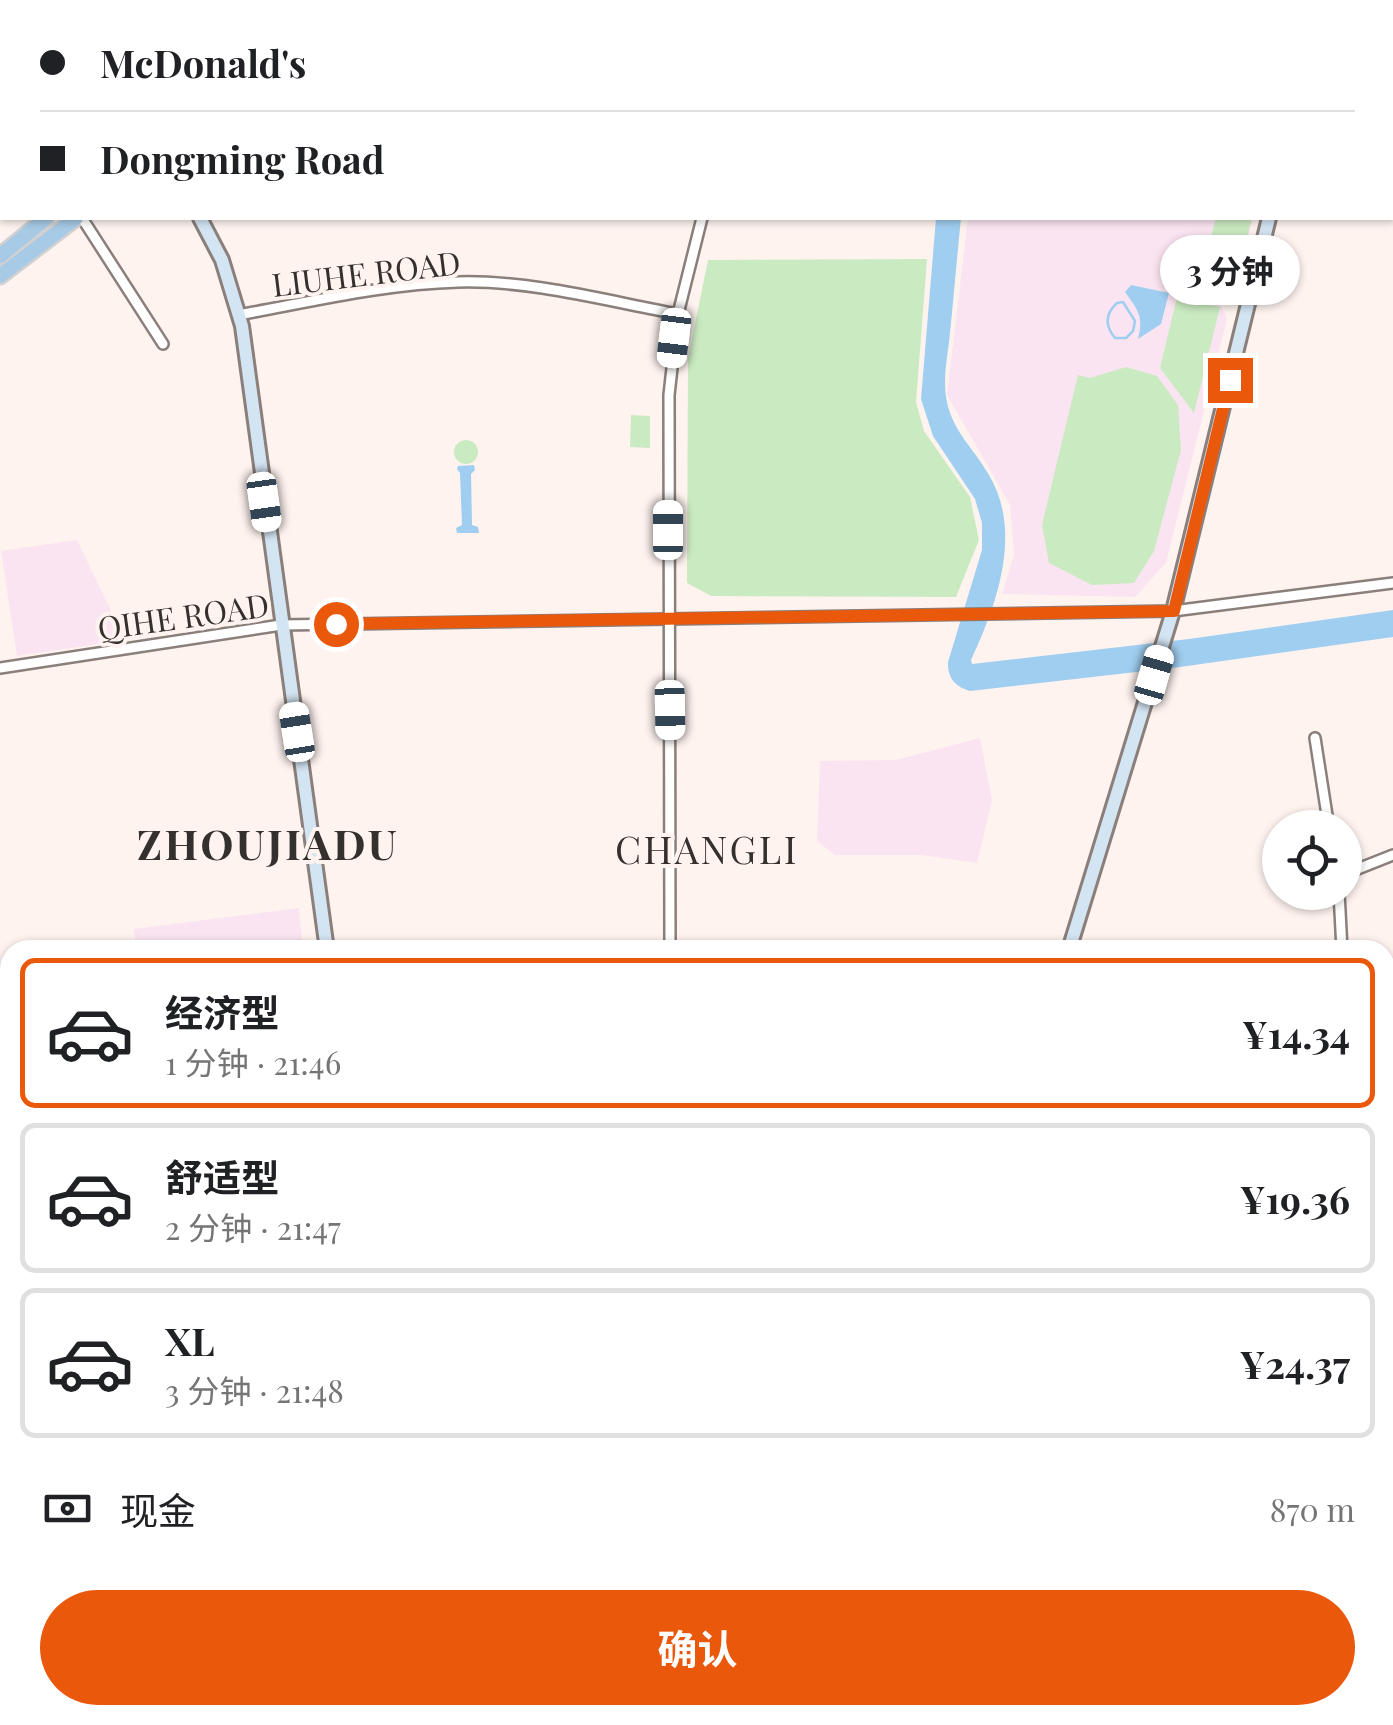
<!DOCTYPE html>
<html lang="zh">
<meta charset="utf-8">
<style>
body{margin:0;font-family:"Playfair Display","Noto Sans SC",serif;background:#f6f6f6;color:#202124;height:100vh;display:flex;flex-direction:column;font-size:38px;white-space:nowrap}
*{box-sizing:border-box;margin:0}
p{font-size:32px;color:#757577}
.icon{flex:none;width:55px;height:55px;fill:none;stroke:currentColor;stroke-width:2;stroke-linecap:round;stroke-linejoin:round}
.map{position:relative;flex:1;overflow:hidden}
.details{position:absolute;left:0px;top:940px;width:1395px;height:785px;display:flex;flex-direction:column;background:#fff;border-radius:30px 30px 0 0;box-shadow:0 2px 8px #0004}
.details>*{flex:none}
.banner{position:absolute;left:0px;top:0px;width:1395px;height:220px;box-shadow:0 2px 8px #0004;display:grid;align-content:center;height:220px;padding:0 40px;background:#fff}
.controls{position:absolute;left:1262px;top:810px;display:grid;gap:20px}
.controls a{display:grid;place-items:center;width:100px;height:100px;border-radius:50%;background:#fff;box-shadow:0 2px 8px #0004;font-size:50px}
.end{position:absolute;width:45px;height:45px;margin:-22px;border:12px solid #ea580c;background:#fff;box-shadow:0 0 0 5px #fff}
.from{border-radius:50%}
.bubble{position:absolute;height:70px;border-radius:35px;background:#fff;box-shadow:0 2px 8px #0004;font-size:32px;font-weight:700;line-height:70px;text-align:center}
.car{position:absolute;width:30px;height:60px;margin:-30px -15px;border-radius:12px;box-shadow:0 0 8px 2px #0007;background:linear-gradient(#fff 24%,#345 0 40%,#fff 0 76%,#345 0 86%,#fff 0)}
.banner b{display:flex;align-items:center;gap:35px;height:95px;font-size:38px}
.banner b+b{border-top:2px solid #e0e0e0}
.banner i{width:25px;height:25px;background:#202124}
ul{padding:18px 0 0;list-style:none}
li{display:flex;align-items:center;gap:30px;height:150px;margin:0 20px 15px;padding:0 20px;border:5px solid #e0e0e0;border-radius:15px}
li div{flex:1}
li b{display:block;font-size:38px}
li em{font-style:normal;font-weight:700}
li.on{border-color:#ea580c}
li>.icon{width:90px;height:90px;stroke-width:1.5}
.pay{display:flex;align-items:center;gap:25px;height:110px;padding:0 40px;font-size:38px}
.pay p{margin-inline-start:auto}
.action{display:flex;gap:20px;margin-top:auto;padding:20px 40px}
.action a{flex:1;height:115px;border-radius:60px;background:#ea580c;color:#fff;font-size:40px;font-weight:700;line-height:115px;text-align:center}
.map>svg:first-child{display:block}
.education{fill:#fbe4f1}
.green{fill:#caeac1}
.water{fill:#a0cef0}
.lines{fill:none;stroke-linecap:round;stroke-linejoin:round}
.stream{stroke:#a0cef0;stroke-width:2.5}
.street-casing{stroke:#8a7f7a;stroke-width:14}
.secondary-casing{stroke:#8a7f7a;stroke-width:18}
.primary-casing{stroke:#d2d1d1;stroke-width:19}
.street{stroke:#fff;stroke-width:9}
.secondary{stroke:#d3e4f3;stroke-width:12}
.primary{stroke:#a7cae6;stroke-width:14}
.route{stroke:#ea580c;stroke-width:12}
.labels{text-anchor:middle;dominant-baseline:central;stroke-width:8;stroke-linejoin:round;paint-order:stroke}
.street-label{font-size:32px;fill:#34302e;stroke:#fef3ef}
.quarter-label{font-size:38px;letter-spacing:2.5px;fill:#34302e;stroke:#fef3ef}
.district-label{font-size:42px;font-weight:bold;letter-spacing:2.5px;fill:#34302e;stroke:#fef3ef}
</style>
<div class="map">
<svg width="1393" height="1725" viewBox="0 0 1393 1725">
<rect width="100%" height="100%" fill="#fef3ef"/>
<g class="education">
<polygon points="968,218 1253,218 1237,279 1217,296 1227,319 1166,563 1135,597 1002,594 1014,555 1010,505 947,395"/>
<polygon points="77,540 125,640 17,656 1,551"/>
<polygon points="980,738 992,800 977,863 922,855 835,855 817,841 820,761 896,760"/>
<polygon points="299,908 303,950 136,950 134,929"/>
<polygon points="0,1423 10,1423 10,1550 0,1549"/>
</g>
<g class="green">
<polygon points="1216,218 1252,218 1241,260 1207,251"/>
<polygon points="927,259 916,402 924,431 970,497 979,540 956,597 711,596 687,583 688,358 708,260"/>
<polygon points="1177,297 1220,307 1194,413 1160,368"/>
<polygon points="1126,367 1157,376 1178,405 1181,450 1154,551 1134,583 1092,585 1049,563 1042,525 1078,375 1090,378"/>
<polygon points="631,415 650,416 650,448 630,447"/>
<circle cx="466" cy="452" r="12"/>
</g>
<g class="water">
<path d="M936 218H961C957 256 954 295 950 333 948 355 942 380 947 402 953 432 975 450 989 475 1023 532 997 604 971 660L972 664 1189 639 1393 610V637L1180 667 970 691C955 687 947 677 948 662L982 550V523L975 499 933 436 921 399Z"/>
<path d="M1131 285 1169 293 1161 324 1138 339C1144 317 1138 310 1125 292Z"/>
<polygon points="474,465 475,470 471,474 472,525 478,527 479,533 457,533 456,528 462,525 460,473 457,469 458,466"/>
</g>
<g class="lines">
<path class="stream" d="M1123 302 1135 321 1133 331 1126 338H1115C1105 326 1105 314 1117 303Z"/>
<g class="street-casing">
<g id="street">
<polyline points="82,218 163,344"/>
<path d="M238 315C310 302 385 284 458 282 531 280 607 301 678 314"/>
<polyline points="0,668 281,625 1173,611 1393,583"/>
<polyline points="1315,738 1329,828"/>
<polyline points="1345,874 1393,855"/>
<polyline points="1339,892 1342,950"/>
<polyline points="670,950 669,395 678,314 702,218"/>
<polyline points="1373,1725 1373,1715"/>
</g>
</g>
<g class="secondary-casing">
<g id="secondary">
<polyline points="18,0 20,2"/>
<polyline points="666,0 672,2"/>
<polyline points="1320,2 1320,0"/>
<polyline points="200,218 222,260 242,326 327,950"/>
<polyline points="1069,950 1173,611 1269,218"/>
<polyline points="0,1090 10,1091"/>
<polyline points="1385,1140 1393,1137"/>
<polyline points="1385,1440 1393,1440"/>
<polyline points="321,1725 321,1715"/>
</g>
</g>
<g class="primary-casing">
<g id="primary">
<polyline points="642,0 647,2"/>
<polyline points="693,0 702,2"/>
<polyline points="316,2 319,0"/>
<polyline points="354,2 357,0"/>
<polyline points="1012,2 1036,0"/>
<polyline points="1226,2 1250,0"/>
<polyline points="0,256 46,218"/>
<polyline points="0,276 76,218"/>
<polyline points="0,1559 10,1561"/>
<polyline points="0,1580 10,1582"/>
<polyline points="856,1715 916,1725"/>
<polyline points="967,1715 1030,1725"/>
</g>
</g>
<use href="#street" class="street"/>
<use href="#secondary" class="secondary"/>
<use href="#primary" class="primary"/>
</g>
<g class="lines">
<polyline class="route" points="336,624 1174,611 1230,380"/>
</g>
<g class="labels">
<g class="street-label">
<text transform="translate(366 272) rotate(-7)">LIUHE ROAD</text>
<text transform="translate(183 615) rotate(-8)">QIHE ROAD</text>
</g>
<g class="quarter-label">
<text x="707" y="848">CHANGLI</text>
</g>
<g class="district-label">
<text x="268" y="843">ZHOUJIADU</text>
</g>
</g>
</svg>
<div class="controls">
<a><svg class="icon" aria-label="locate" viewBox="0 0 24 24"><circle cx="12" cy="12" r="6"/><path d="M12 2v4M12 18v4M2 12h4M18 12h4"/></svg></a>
</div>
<i class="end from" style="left:336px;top:624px"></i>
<i class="end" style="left:1230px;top:380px"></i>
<div class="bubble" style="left:1160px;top:235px;width:140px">3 分钟</div>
<i class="car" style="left:674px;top:338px;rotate:187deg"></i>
<i class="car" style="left:264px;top:502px;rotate:172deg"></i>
<i class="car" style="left:668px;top:530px;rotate:0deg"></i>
<i class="car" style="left:1154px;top:675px;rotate:16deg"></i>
<i class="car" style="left:670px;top:710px;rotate:179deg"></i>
<i class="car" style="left:297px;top:732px;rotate:351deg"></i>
<div class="banner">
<b><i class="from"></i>McDonald's</b>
<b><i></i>Dongming Road</b>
</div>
<section class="details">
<ul>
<li class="on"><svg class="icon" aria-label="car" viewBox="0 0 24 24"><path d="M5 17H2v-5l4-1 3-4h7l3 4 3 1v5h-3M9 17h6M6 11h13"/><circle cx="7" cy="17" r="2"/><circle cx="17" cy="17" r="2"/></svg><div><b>经济型</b><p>1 分钟 · 21:46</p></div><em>¥14.34</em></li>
<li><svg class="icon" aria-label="car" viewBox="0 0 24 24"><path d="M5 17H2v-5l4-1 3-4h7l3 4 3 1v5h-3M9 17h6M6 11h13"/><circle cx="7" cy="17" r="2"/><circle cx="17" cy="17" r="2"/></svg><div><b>舒适型</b><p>2 分钟 · 21:47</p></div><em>¥19.36</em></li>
<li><svg class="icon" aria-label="car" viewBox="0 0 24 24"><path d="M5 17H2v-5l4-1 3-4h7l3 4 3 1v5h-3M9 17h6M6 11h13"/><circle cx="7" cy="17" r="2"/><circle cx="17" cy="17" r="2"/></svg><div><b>XL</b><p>3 分钟 · 21:48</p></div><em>¥24.37</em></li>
</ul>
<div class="pay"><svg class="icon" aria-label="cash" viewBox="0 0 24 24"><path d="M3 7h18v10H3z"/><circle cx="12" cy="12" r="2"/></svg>现金<p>870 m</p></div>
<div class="action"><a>确认</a></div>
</section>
</div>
